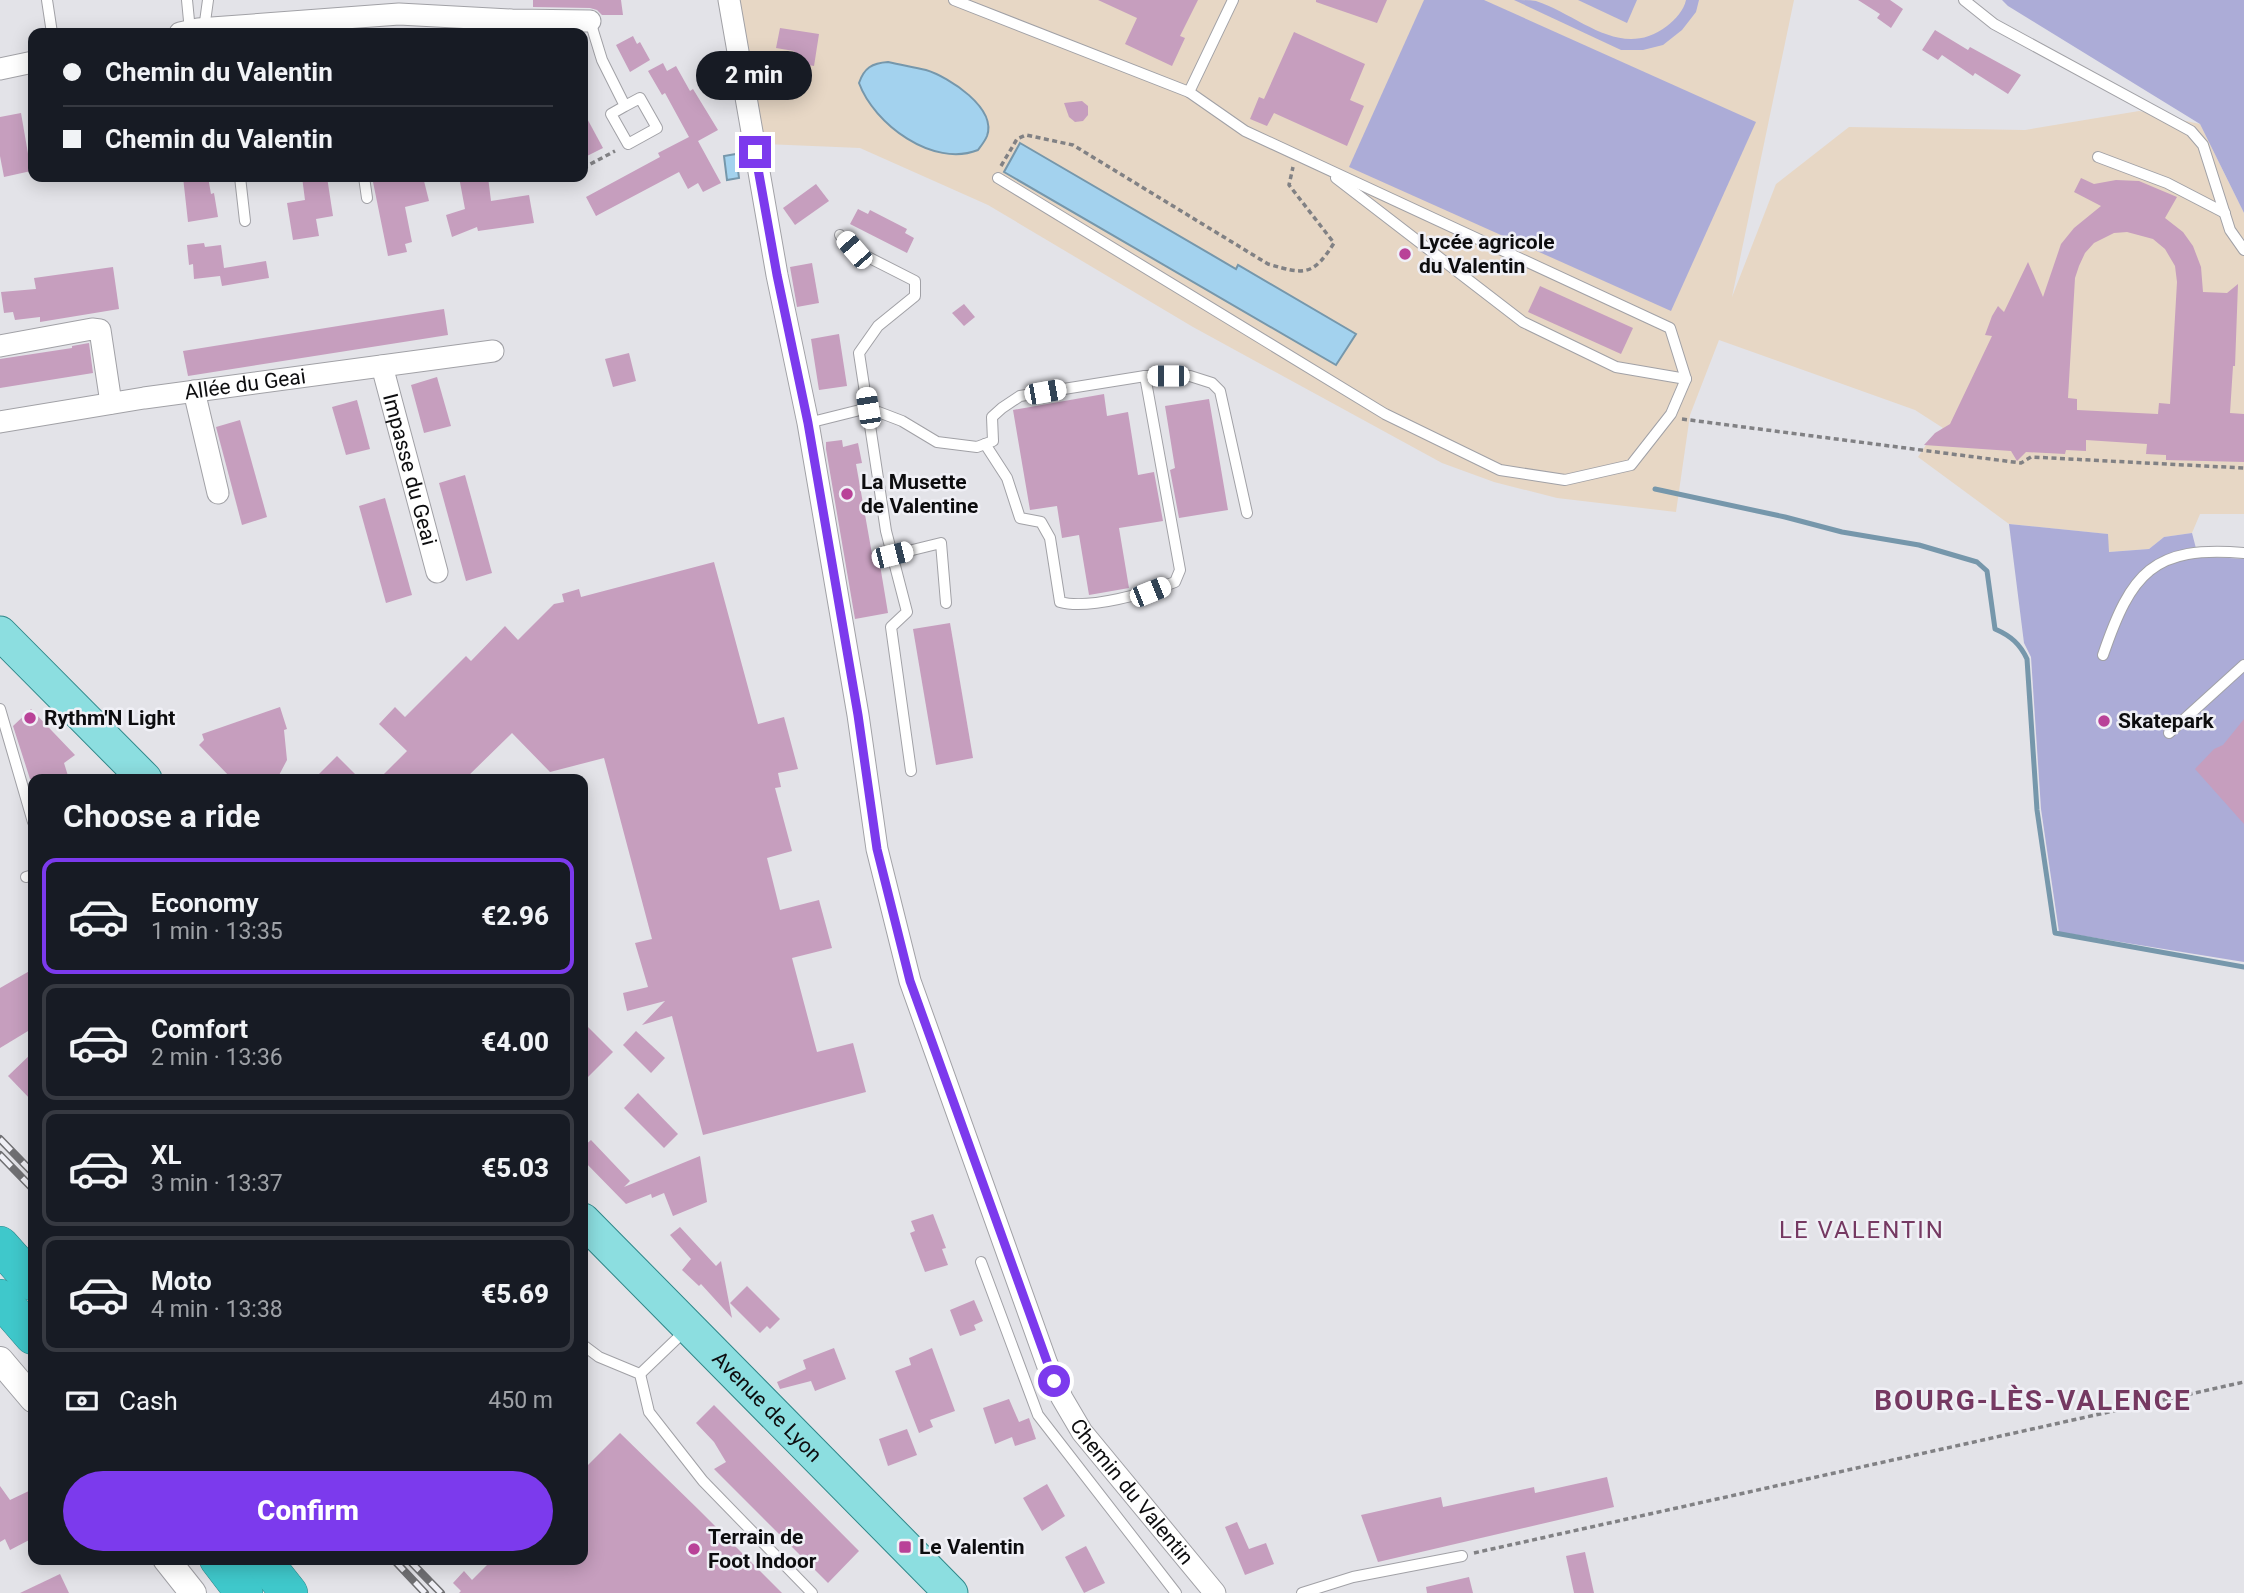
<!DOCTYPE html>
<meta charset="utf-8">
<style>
body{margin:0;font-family:Roboto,sans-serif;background:#20242c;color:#f1f3f6;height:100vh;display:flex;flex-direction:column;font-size:26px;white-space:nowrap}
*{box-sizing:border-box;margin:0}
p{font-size:23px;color:#9ea1a6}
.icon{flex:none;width:38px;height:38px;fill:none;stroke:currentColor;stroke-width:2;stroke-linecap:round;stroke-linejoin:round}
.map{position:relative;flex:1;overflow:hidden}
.panel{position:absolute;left:28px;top:774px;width:560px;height:791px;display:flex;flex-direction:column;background:#171b24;border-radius:14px;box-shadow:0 4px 18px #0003}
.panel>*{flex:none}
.banner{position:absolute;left:28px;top:28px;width:560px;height:154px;border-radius:14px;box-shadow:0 4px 18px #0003;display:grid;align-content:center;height:154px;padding:0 35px;background:#171b24}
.end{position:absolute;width:32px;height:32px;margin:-16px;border:9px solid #7c3aed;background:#fff;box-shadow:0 0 0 4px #fff}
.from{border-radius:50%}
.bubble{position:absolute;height:49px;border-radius:24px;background:#171b24;box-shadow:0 4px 18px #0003;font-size:23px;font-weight:800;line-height:49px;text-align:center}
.car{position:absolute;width:21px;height:42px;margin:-21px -10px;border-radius:9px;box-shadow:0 0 5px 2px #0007;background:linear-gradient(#fff 24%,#345 0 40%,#fff 0 76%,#345 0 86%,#fff 0)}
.banner b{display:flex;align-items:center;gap:24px;height:66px;font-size:26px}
.banner b+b{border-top:2px solid #363941}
.banner i{width:18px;height:18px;background:#f1f3f6}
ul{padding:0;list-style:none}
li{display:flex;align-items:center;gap:21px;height:116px;margin:0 14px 10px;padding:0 21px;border:4px solid #363941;border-radius:14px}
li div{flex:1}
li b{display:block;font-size:26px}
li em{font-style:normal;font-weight:800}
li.selected{border-color:#7c3aed}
li>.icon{width:63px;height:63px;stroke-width:1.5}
h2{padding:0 35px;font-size:32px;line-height:84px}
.pay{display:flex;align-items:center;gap:18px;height:77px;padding:0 35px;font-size:26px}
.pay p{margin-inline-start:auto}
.button{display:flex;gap:14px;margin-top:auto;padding:14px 35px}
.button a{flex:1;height:80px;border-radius:42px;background:#7c3aed;color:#fff;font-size:28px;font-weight:800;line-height:80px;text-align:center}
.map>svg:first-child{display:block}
.education{fill:#e7d7c5}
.green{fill:#acacd7}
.water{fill:#a3d2ee;stroke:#7697ab;stroke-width:2}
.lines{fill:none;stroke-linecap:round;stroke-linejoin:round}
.stream{stroke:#7697ab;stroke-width:5}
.building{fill:#c69ebe;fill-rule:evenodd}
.service-casing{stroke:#a1a1a6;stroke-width:12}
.minor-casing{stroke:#a1a1a6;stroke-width:23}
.tertiary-casing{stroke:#a1a1a6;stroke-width:28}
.primary-casing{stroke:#2e8789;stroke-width:35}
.motorway-casing{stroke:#2e8789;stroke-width:38}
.path{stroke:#818184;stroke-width:3.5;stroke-dasharray:5 3.5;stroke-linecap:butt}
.service{stroke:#fff;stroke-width:10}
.minor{stroke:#fff;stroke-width:21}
.tertiary{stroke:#fff;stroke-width:26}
.primary{stroke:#8cdee0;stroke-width:33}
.motorway{stroke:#3fc8cb;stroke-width:37}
.rail-casing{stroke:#707073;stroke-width:8}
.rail{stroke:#f0f0f6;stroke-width:5;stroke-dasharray:16;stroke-linecap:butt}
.route{stroke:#7c3aed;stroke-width:9}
.poi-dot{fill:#b94298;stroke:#f0f0f6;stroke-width:2.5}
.labels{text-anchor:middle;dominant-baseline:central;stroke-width:5;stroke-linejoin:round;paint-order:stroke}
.poi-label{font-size:21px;font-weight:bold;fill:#0d0d0f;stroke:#f0f0f6;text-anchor:start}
.street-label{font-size:21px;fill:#0d0d0f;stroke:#f0f0f6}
.quarter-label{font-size:24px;letter-spacing:2px;fill:#753962;stroke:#f0f0f6}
.district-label{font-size:28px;font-weight:bold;letter-spacing:2px;fill:#753962;stroke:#f0f0f6}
</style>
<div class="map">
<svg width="2244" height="1593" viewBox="0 0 2244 1593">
<rect width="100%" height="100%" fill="#e3e3e8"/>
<polygon class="education" points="739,0 1794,0 1732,297 1776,184 1849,127 2025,130 2139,111 2200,124 2244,213 2244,514 2200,514 2192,533 2164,537 2149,549 2108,552 2107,534 2009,524 1918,457 1928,442 1943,428 1915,410 1719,340 1690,415 1676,512 1557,498 1494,482 1442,463 1193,327 988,205 860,148 765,144"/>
<g class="green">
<polygon points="1424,0 1484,0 1756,122 1671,311 1349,167"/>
<path d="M1514 0C1521 0 1529 0 1536 1 1581 16 1621 61 1667 26 1675 20 1684 10 1686 0H1699L1696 12 1682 30 1663 45 1643 50H1621Z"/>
<polygon points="1578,0 1637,0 1627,23"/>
<polygon points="2002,0 2244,0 2244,213 2200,124 2008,6"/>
<polygon points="2009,524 2108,534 2109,552 2149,549 2164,537 2192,533 2198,556 2244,559 2244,962 2059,932 2041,809 2031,657 2024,643"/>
</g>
<g class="water">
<path d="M888 62C901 65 913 67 926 70 949 77 997 108 987 136 985 141 981 146 978 150 933 168 874 124 859 83 864 68 872 63 888 62Z"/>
<polygon points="1020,143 1236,269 1238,265 1356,334 1336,365 1004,172"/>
<polygon points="736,154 739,178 727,180 724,156"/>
</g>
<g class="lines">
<path class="stream" d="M1655 489 1785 517 1842 532 1919 545 1977 562 1987 571 1995 629C2011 636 2020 644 2027 659L2037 810 2055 933 2244 967"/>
</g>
<g class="building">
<polygon points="533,0 621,0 623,15 602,15 597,10 590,8 533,7"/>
<polygon points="1098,0 1198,0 1180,36 1185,38 1172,66 1125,44 1137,18"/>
<polygon points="1316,0 1387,0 1377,23 1316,2"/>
<polygon points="1858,0 1890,0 1903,9 1891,28 1877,18 1880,14"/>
<polygon points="780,28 819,34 814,66 792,62 794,51 776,48"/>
<polygon points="1935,30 1968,50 1970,47 2021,75 2008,94 1975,73 1973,76 1942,55 1938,60 1922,50"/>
<polygon points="1294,32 1365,64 1350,100 1364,106 1347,146 1274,113 1267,126 1250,119 1259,97 1264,99"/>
<polygon points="633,36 637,44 640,42 650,60 630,72 616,45"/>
<polygon points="663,63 667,71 676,66 690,91 693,89 718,130 698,141 721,183 703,192 698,183 688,189 679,172 596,216 586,197 660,157 658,153 689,137 665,93 662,95 648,71"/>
<polygon points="1082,101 1088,106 1088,115 1083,121 1075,122 1069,117 1064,103"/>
<polygon points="583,111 603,148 583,158"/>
<polygon points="21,113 31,171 4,177 0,156 0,117"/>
<polygon points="183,177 208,177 211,194 214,193 218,217 188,222"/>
<polygon points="302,177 327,177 333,216 316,219 319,236 293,240 287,203 305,200"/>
<polygon points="372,177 423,177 429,201 405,207 412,242 405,244 407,252 388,256"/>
<polygon points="459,177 488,177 491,201 529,195 534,223 478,231 477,227 452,237 446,215 465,209"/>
<path d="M2081 178 2094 184 2116 180 2139 181 2177 197 2165 218 2183 232 2193 246 2201 267 2203 292 2227 293 2238 284 2235 366H2233L2230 413 2244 414V462L2166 460V455L2146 454 2147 444 2086 440V451L2066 450 2065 454 2026 452 2017 461 2011 451 1924 445 1935 433 1950 424 1992 336 1985 335 1992 316 1998 306 2004 312 2028 262 2043 297 2061 244 2074 228 2101 206 2074 192ZM2127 232 2153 239 2165 249 2175 266 2177 282 2170 404 2159 403 2158 414 2077 410V399L2068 398 2075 278 2079 266 2085 253 2094 243 2114 233Z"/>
<polygon points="816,184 829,201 795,225 783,208"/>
<polygon points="858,209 868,214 870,210 907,229 905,233 914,238 907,253 850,224"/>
<polygon points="204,243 205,247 221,245 224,268 266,261 269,278 222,286 220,276 194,279 193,264 189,265 187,245"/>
<polygon points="812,263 819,303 797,307 790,267"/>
<polygon points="113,267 119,309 40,322 40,317 15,320 13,312 4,313 1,292 36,289 34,278"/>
<polygon points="1540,286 1633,328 1621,354 1528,312"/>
<polygon points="964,304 975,317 964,326 952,313"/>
<polygon points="444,309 448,335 188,376 183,351"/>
<polygon points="839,334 847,386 819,390 811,339"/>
<polygon points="89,343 93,373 0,388 0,359 72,348 72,346"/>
<polygon points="629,353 636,381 613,387 605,359"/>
<polygon points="437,377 451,426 424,433 411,385"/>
<polygon points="1104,394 1107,416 1128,412 1138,475 1154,472 1163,521 1119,528 1129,588 1089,595 1079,535 1062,538 1057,506 1030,510 1013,410"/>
<polygon points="1209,399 1228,510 1179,518 1170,470 1175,468 1165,406"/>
<polygon points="357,400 370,449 346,455 332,407"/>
<polygon points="240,420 267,517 242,525 216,427"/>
<polygon points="842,440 843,447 858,443 862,463 856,464 872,554 878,553 888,613 855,619 826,449 826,442"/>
<polygon points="465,475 492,573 466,581 439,483"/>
<polygon points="385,498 412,595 386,603 359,506"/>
<polygon points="714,562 758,724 784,717 798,769 778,773 781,787 775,788 792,851 767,858 780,910 819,900 832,948 792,958 817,1052 853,1043 866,1092 703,1135 672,1016 642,1025 665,1001 627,1011 623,993 648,987 635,943 652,939 604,758 550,772 512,733 465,779 379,779 407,751 379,724 395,707 405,717 466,656 471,661 505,626 518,640 554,604 564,602 562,594 579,589 581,597"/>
<polygon points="950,623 973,758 936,765 913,629"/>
<polygon points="280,707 287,729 284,730 287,760 277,779 232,779 199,745 204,740 202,734"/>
<polygon points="31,709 75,755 64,763 69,779 30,779 13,726"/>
<polygon points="2244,719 2244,824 2195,769 2214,749 2223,745"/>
<polygon points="337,756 360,779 314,779"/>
<polygon points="33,969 33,1028 0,1048 0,988"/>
<polygon points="583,1022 613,1052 583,1082"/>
<polygon points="636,1031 665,1058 651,1073 623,1045"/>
<polygon points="33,1052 33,1102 8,1076"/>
<polygon points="638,1093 678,1134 664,1148 624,1108"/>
<polygon points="591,1140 630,1181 624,1187 700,1156 707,1202 673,1216 664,1193 652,1198 651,1194 626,1204 583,1160 583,1147"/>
<polygon points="933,1214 946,1248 942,1249 948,1265 925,1272 910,1233 915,1231 911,1221"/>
<polygon points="680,1227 716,1266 721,1261 732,1318 701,1284 699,1286 682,1270 691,1259 670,1235"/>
<polygon points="747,1286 780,1319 770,1329 767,1326 760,1333 730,1303"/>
<polygon points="974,1300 983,1321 974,1325 976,1330 960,1336 950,1310"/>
<polygon points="834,1348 846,1379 815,1391 811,1381 780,1389 777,1382 806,1369 803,1360"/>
<polygon points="932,1348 955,1411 930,1420 933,1427 919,1433 895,1371 911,1365 909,1358"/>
<polygon points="1009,1399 1019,1422 1029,1418 1036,1439 1015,1446 1012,1437 995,1444 983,1408"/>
<polygon points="714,1405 859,1551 828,1583 714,1469 726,1462 714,1442 696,1423"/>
<polygon points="907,1429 917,1455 888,1466 879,1439"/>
<polygon points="620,1433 699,1510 782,1593 459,1593 461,1591 453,1583 464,1571 472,1580 493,1559 583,1559 583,1470"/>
<polygon points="1607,1477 1614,1507 1378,1562 1361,1515 1441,1497 1443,1507 1534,1487 1535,1493"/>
<polygon points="1047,1484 1065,1516 1042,1531 1023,1498"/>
<polygon points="0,1486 10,1500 33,1489 33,1538 10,1550 5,1539 0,1542"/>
<polygon points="1237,1522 1249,1549 1266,1543 1274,1564 1245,1575 1225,1527"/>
<polygon points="1086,1546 1105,1583 1084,1593 1065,1557"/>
<polygon points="1585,1552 1594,1593 1574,1593 1566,1556"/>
<polygon points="60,1574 69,1593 20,1593"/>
<polygon points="1469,1577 1473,1593 1427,1593 1426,1587"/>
</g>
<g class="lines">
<g class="service-casing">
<g id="service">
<polyline points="47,0 52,33"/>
<polyline points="187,0 190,31"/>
<polyline points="954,0 1189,92 1233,0"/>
<polyline points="1964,0 1994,24 2191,131 2203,145 2230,230 2244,250"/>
<polyline points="590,21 602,60 625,106 611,114 628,144 657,128 640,98 625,106"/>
<polyline points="204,29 208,0"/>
<polyline points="2098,157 2167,183 2225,213"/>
<polyline points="240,177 245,221"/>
<polyline points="364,177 367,198"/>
<polyline points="998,178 1385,414 1500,470 1565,480 1631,465 1671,414 1686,379 1670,328 1245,131 1189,92"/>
<polyline points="1336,178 1523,322 1616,367 1686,379"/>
<polyline points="840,235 854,250 915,281 915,296 878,326 859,353 886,531 907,612 891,627 911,771"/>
<polyline points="808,423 868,408 902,421 937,442 977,447 993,441 992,417 1002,408 1020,396 1145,376 1190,376 1212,383 1220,391 1247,513"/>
<path d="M985 444 1007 478 1020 518 1041 522 1050 538 1060 602C1089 610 1147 593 1175 582L1180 570 1145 376"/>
<polyline points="892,555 941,543 946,603"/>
<path d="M2103 655C2131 573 2153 545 2244 553"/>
<polyline points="0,709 33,822"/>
<polyline points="2169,733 2244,665"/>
<polyline points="26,877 33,875"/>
<polyline points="981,1262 1038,1415 1176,1593"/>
<polyline points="583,1345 599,1357 640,1374 649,1412 703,1481 812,1593"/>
<polyline points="640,1374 687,1329"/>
<polyline points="1302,1593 1353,1577 1462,1556"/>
</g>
</g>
<g class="minor-casing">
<g id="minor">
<path id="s1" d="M729 0 777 275 808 423 858 715 877 849 910 981 1047 1364 1062 1398 1082 1432 1215 1593"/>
<polyline points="180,33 198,29 399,14 512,20 590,21"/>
<polyline points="0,69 33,62"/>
<polyline points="0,346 92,329 100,330 111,403"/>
<path id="s2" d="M382 366 437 572"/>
<polyline points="194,391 218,493"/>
<path id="s3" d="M0 422 144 398 493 351"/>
</g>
</g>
<g class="tertiary-casing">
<g id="tertiary">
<polyline points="0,1360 33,1399"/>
<polyline points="166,1559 193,1593"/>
</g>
</g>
<g class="primary-casing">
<g id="primary">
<polyline points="0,633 145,779"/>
<path id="s4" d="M583 1220 951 1593"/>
</g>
</g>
<g class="motorway-casing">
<g id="motorway">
<polyline points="0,1245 33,1282"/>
<polyline points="0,1298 33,1336"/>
<polyline points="218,1559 244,1593"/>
<polyline points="262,1559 289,1593"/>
</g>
</g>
<g class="path">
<path d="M1001 166 1017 139 1026 135 1073 145 1268 264C1305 275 1313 276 1334 243L1289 185 1293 167"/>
<polyline points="583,168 615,151"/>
<polyline points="1682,419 2021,463 2031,457 2244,468"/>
<polyline points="1474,1553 2244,1382"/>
</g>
<use href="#service" class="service"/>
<use href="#minor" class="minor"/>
<use href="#tertiary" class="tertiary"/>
<use href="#primary" class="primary"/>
<use href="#motorway" class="motorway"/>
<g class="rail-casing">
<g id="rail">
<polyline points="0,1139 33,1173"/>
<polyline points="0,1155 33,1189"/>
<polyline points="393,1559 425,1593"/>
<polyline points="408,1559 441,1593"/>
</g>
</g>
<use href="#rail" class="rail"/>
</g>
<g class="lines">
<polyline class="route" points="755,152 777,275 808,423 858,715 877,849 910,981 1054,1381"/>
</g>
<g class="poi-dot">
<circle cx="1405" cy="254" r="7"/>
<circle cx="847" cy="494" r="7"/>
<circle cx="30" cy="718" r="7"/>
<circle cx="2104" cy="721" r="7"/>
<rect x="898" y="1540" width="14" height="14" rx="3.5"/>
<circle cx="694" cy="1549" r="7"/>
</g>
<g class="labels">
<g class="poi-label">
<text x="1419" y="242">Lycée agricole<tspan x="1419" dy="24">du Valentin</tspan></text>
<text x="861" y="482">La Musette<tspan x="861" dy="24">de Valentine</tspan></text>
<text x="44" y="718">Rythm'N Light</text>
<text x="2118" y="721">Skatepark</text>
<text x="708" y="1537">Terrain de<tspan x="708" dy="24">Foot Indoor</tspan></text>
<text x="919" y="1547">Le Valentin</text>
</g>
<g class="street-label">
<text stroke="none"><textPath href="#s3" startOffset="248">Allée du Geai</textPath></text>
<text stroke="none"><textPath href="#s2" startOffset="107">Impasse du Geai</textPath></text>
<text stroke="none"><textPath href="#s4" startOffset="262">Avenue de Lyon</textPath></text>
<text stroke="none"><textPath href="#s1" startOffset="1559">Chemin du Valentin</textPath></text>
</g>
<g class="quarter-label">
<text x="1862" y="1230">LE VALENTIN</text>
</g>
<g class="district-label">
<text x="2033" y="1400">BOURG-LÈS-VALENCE</text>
</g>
</g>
</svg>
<i class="end from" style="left:1054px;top:1381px"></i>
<i class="end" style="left:755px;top:152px"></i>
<div class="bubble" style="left:696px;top:51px;width:116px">2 min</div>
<i class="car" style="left:854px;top:250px;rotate:319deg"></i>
<i class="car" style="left:1168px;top:376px;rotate:270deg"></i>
<i class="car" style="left:1045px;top:392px;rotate:80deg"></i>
<i class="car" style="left:868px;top:408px;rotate:351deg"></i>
<i class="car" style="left:892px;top:555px;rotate:76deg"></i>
<i class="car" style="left:1150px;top:592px;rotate:68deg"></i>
<div class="banner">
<b><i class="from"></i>Chemin du Valentin</b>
<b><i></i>Chemin du Valentin</b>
</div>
<section class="panel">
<h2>Choose a ride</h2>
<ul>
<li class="selected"><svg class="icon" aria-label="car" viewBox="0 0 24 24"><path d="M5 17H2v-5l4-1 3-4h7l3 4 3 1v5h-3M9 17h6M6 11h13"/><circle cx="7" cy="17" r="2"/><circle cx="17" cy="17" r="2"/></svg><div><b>Economy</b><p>1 min · 13:35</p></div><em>€2.96</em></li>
<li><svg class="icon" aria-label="car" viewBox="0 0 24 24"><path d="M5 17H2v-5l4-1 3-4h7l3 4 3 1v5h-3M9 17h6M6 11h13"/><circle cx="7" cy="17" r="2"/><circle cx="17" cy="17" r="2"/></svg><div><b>Comfort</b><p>2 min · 13:36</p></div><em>€4.00</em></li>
<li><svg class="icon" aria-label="car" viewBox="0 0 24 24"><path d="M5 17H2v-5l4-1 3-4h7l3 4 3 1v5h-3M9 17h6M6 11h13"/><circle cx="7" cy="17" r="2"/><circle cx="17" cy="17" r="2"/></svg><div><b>XL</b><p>3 min · 13:37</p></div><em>€5.03</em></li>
<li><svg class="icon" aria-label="car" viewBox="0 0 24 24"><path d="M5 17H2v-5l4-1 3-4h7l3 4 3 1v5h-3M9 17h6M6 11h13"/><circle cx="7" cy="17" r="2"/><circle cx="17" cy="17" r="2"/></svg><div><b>Moto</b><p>4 min · 13:38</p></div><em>€5.69</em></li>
</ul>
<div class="pay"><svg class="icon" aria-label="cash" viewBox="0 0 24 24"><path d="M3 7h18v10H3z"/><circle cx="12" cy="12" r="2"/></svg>Cash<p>450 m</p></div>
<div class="button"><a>Confirm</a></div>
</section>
</div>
